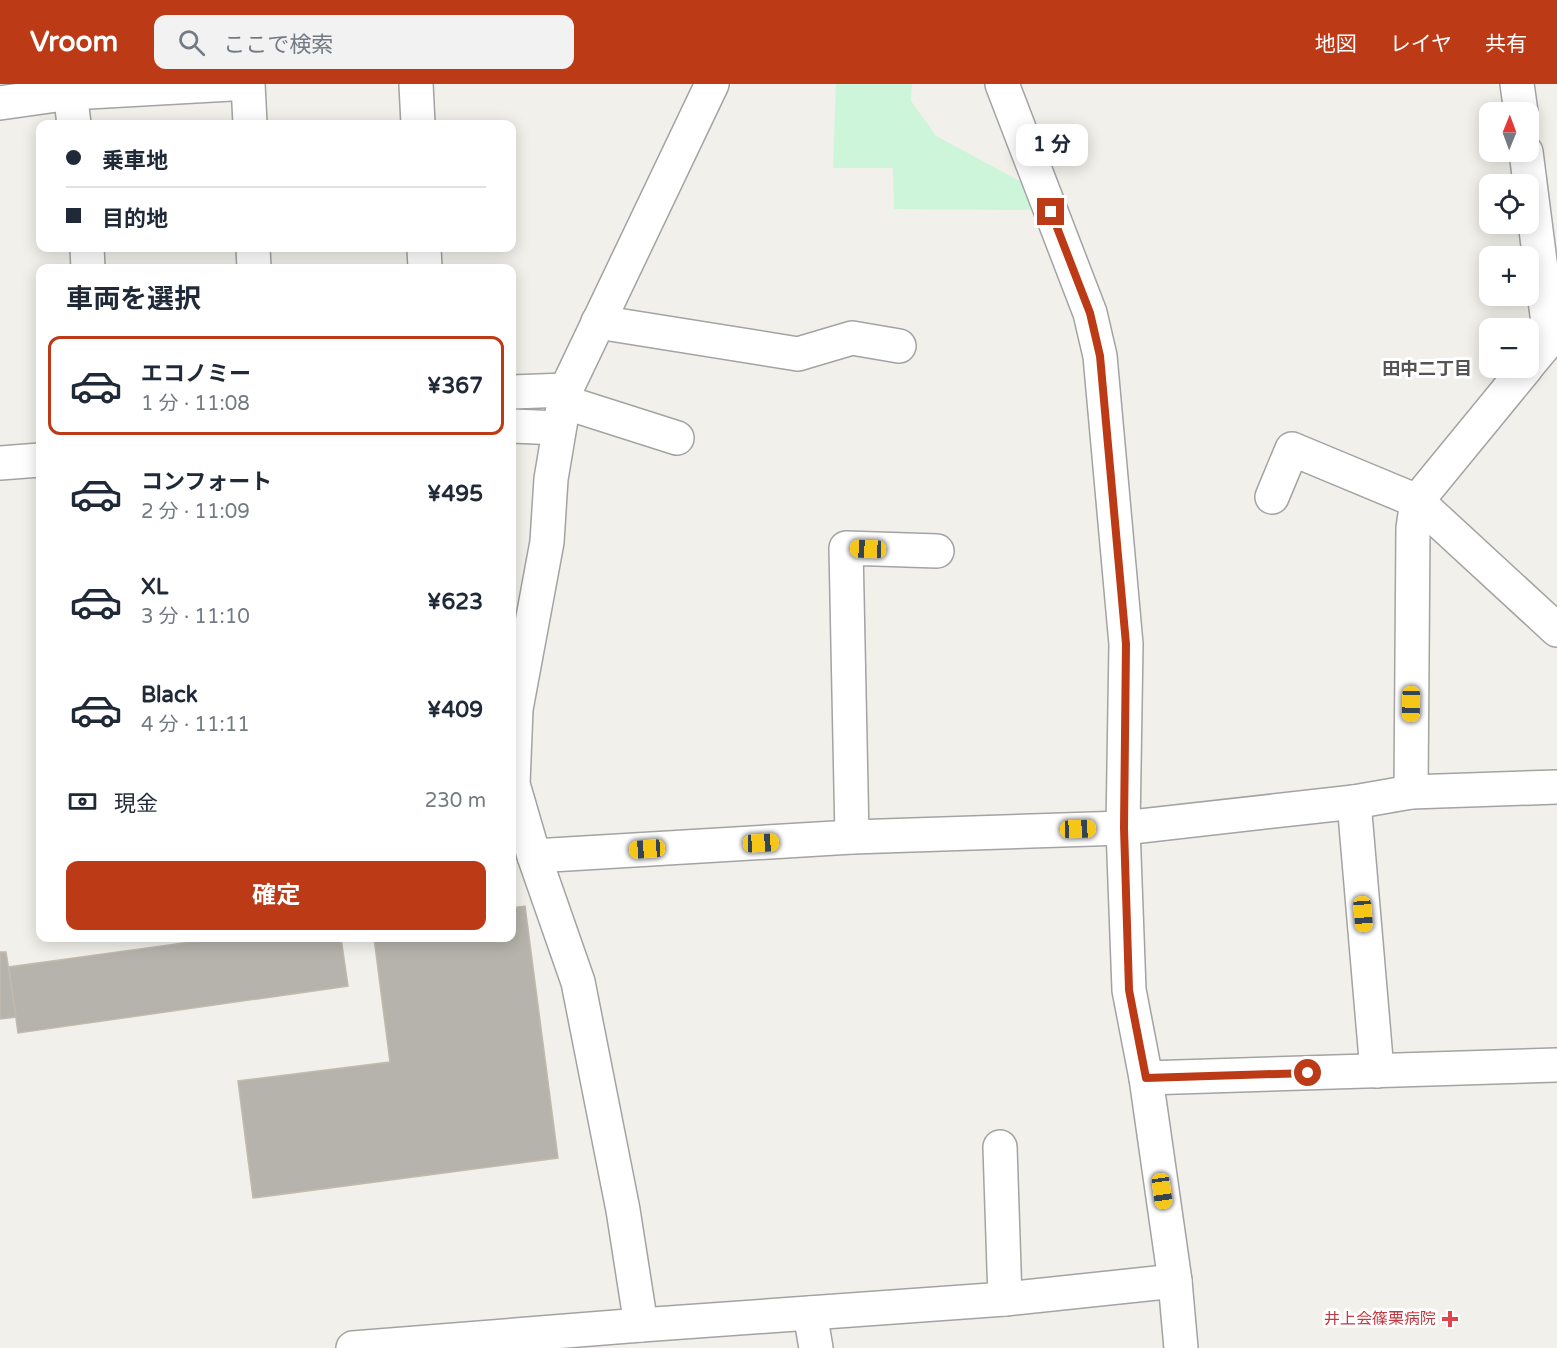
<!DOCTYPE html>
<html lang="ja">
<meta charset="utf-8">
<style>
body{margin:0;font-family:"Varela Round","Noto Sans JP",sans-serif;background:#f2f2f3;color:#1f2937;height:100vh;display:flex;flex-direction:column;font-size:22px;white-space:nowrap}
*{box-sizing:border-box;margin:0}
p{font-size:20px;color:#747a83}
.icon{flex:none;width:33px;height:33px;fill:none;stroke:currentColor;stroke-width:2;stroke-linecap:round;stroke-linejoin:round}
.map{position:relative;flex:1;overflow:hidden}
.drawer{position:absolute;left:36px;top:180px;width:480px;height:678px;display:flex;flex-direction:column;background:#fff;border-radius:12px;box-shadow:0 3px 15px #0003}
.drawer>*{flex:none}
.hud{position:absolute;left:36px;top:36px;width:480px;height:132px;border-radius:12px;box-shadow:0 3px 15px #0003;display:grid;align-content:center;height:132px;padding:0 30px;background:#fff}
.needle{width:39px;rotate:1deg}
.tools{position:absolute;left:1479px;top:18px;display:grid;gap:12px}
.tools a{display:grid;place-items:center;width:60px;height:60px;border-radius:12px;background:#fff;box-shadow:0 3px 15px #0003;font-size:30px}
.end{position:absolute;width:27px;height:27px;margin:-14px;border:8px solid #bd3a17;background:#fff;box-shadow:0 0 0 3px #fff}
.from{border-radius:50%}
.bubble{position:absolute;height:42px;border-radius:12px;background:#fff;box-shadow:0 3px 15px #0003;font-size:20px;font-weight:700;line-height:42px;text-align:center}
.car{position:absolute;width:18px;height:36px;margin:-18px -9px;border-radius:8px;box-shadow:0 0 4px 2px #0007;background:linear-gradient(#f5c518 24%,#345 0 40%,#f5c518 0 76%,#345 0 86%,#f5c518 0)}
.hud b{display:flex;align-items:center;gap:21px;height:57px;font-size:22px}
.hud b+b{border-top:2px solid #e0e1e3}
.hud i{width:15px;height:15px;background:#1f2937}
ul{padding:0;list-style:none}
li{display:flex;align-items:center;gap:18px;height:99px;margin:0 12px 9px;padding:0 18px;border:3px solid transparent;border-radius:12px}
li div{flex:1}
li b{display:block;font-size:22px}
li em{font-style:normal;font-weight:700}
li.current{border-color:#bd3a17}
li>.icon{width:54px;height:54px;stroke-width:1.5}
h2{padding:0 30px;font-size:27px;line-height:72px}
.pay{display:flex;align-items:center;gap:15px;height:66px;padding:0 30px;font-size:22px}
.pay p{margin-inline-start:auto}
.primary-button{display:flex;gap:12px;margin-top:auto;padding:12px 30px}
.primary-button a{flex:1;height:69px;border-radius:12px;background:#bd3a17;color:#fff;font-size:24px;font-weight:700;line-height:69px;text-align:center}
header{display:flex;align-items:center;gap:36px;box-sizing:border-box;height:84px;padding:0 30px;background:#bd3a17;color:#fff}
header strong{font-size:28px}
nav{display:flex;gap:33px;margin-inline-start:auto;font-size:21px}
.search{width:420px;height:54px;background:#f2f2f3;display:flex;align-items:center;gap:15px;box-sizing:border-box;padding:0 21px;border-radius:12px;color:#747a83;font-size:22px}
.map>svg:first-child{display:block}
.park{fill:#cdf5d9}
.building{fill:#b6b3ac;stroke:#c1baad;stroke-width:1.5}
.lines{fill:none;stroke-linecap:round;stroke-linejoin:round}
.minor-casing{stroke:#a3a3a3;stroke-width:36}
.tertiary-casing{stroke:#a3a3a3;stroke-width:36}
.minor{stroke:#fff;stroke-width:33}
.tertiary{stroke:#fff;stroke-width:33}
.route{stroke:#bd3a17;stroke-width:8}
.health-dot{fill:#e0444e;stroke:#fff;stroke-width:2}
.labels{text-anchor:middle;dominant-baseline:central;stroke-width:6;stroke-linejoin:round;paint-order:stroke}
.health-label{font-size:16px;fill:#be3a42;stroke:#fff;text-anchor:end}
.neighbourhood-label{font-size:18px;font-weight:bold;fill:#555;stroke:#fff}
</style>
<header>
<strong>Vroom</strong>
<div class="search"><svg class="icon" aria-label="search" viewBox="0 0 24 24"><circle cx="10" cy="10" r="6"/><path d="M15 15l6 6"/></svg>ここで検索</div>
<nav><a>地図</a><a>レイヤ</a><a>共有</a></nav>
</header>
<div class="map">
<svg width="1557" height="1264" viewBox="0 0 1557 1264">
<rect width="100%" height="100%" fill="#f1f0ea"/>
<polygon class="park" points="836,0 912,0 911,17 936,52 1029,102 1031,126 894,125 893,84 833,84"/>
<g class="building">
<polygon points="525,822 558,1074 253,1114 238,997 390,978 374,854 512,854 512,824"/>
<polygon points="220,854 341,854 348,902 18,949 9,883"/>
<polygon points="0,868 6,868 16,933 0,935"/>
</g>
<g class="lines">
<g class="minor-casing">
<g id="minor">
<polyline points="69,0 74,40"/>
<polyline points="248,0 250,40"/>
<polyline points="416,0 418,40"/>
<polyline points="1002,0 1090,229 1100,272 1126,560 1123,744 1129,906 1146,994 1175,1197 1181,1264"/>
<polyline points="1517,0 1521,28"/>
<polyline points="0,19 71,9 231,0"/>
<polyline points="1526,68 1550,255 1528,281"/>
<polyline points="87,164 88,184"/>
<polyline points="253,164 254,184"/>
<polyline points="424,164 425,184"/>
<polyline points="598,238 798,270 852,254 899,262"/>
<polyline points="1526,284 1417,417 1557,546"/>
<polyline points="512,308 566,306"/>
<polyline points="564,318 677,354"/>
<polyline points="512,342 559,344"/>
<polyline points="0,379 40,376"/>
<polyline points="1272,413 1292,365 1417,417 1413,444 1411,708"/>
<polyline points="1354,718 1377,987"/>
<polyline points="852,753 846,464 937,467"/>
<polyline points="534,772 852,753 1123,744 1354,718 1411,708 1557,703"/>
<polyline points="1146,994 1557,981"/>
<polyline points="1000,1063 1005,1215"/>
<polyline points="810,1229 816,1264"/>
<polyline points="641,1241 1005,1215 1175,1197"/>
</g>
</g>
<g class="tertiary-casing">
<polyline id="tertiary" points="353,1264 641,1241 623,1126 578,898 534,772 513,700 516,625 547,458 551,395 566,306 712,0"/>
</g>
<use href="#minor" class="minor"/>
<use href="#tertiary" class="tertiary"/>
</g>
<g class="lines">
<polyline class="route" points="1051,128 1090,229 1100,272 1126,560 1124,744 1129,906 1146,994 1308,989"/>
</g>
<path class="health-dot" d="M1447 1226h6v6h6v6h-6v6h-6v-6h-6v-6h6z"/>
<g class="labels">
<g class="health-label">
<text x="1436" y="1235">井上会篠栗病院</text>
</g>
<g class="neighbourhood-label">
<text x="1427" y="285">田中二丁目</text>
</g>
</g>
</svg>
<div class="tools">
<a><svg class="needle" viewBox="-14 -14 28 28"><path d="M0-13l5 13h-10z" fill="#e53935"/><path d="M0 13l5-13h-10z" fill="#747a83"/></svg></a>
<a><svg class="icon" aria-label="locate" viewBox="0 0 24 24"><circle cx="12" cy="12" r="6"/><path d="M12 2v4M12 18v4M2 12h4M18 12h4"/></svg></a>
<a>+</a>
<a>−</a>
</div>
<i class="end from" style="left:1308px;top:989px"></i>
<i class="end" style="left:1051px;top:128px"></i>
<div class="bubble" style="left:1016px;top:40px;width:72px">1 分</div>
<i class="car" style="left:868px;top:465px;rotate:272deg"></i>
<i class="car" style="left:1411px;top:620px;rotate:181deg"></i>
<i class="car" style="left:1078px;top:745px;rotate:88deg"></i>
<i class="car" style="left:761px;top:759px;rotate:87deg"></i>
<i class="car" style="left:647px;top:765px;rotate:266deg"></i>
<i class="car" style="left:1363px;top:830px;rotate:175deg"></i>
<i class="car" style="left:1162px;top:1107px;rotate:172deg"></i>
<div class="hud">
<b><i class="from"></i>乗車地</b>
<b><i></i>目的地</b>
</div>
<section class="drawer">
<h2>車両を選択</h2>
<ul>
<li class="current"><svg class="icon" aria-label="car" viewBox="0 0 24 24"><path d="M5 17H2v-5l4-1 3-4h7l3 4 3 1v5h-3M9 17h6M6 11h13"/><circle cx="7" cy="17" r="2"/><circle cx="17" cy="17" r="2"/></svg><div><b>エコノミー</b><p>1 分 · 11:08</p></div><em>¥367</em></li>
<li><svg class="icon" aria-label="car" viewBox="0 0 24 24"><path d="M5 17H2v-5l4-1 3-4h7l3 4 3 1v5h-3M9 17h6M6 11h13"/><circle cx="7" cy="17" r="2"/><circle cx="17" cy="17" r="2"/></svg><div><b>コンフォート</b><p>2 分 · 11:09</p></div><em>¥495</em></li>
<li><svg class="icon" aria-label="car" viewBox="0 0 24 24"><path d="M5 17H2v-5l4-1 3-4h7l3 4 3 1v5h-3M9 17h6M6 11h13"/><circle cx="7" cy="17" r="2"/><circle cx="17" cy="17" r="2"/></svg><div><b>XL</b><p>3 分 · 11:10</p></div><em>¥623</em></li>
<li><svg class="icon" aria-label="car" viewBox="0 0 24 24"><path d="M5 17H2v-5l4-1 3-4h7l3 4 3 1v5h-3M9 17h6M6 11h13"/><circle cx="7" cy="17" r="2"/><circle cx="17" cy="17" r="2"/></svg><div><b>Black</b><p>4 分 · 11:11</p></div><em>¥409</em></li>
</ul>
<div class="pay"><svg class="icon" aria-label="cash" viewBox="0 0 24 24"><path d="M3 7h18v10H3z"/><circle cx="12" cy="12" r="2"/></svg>現金<p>230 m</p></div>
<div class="primary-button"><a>確定</a></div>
</section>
</div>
